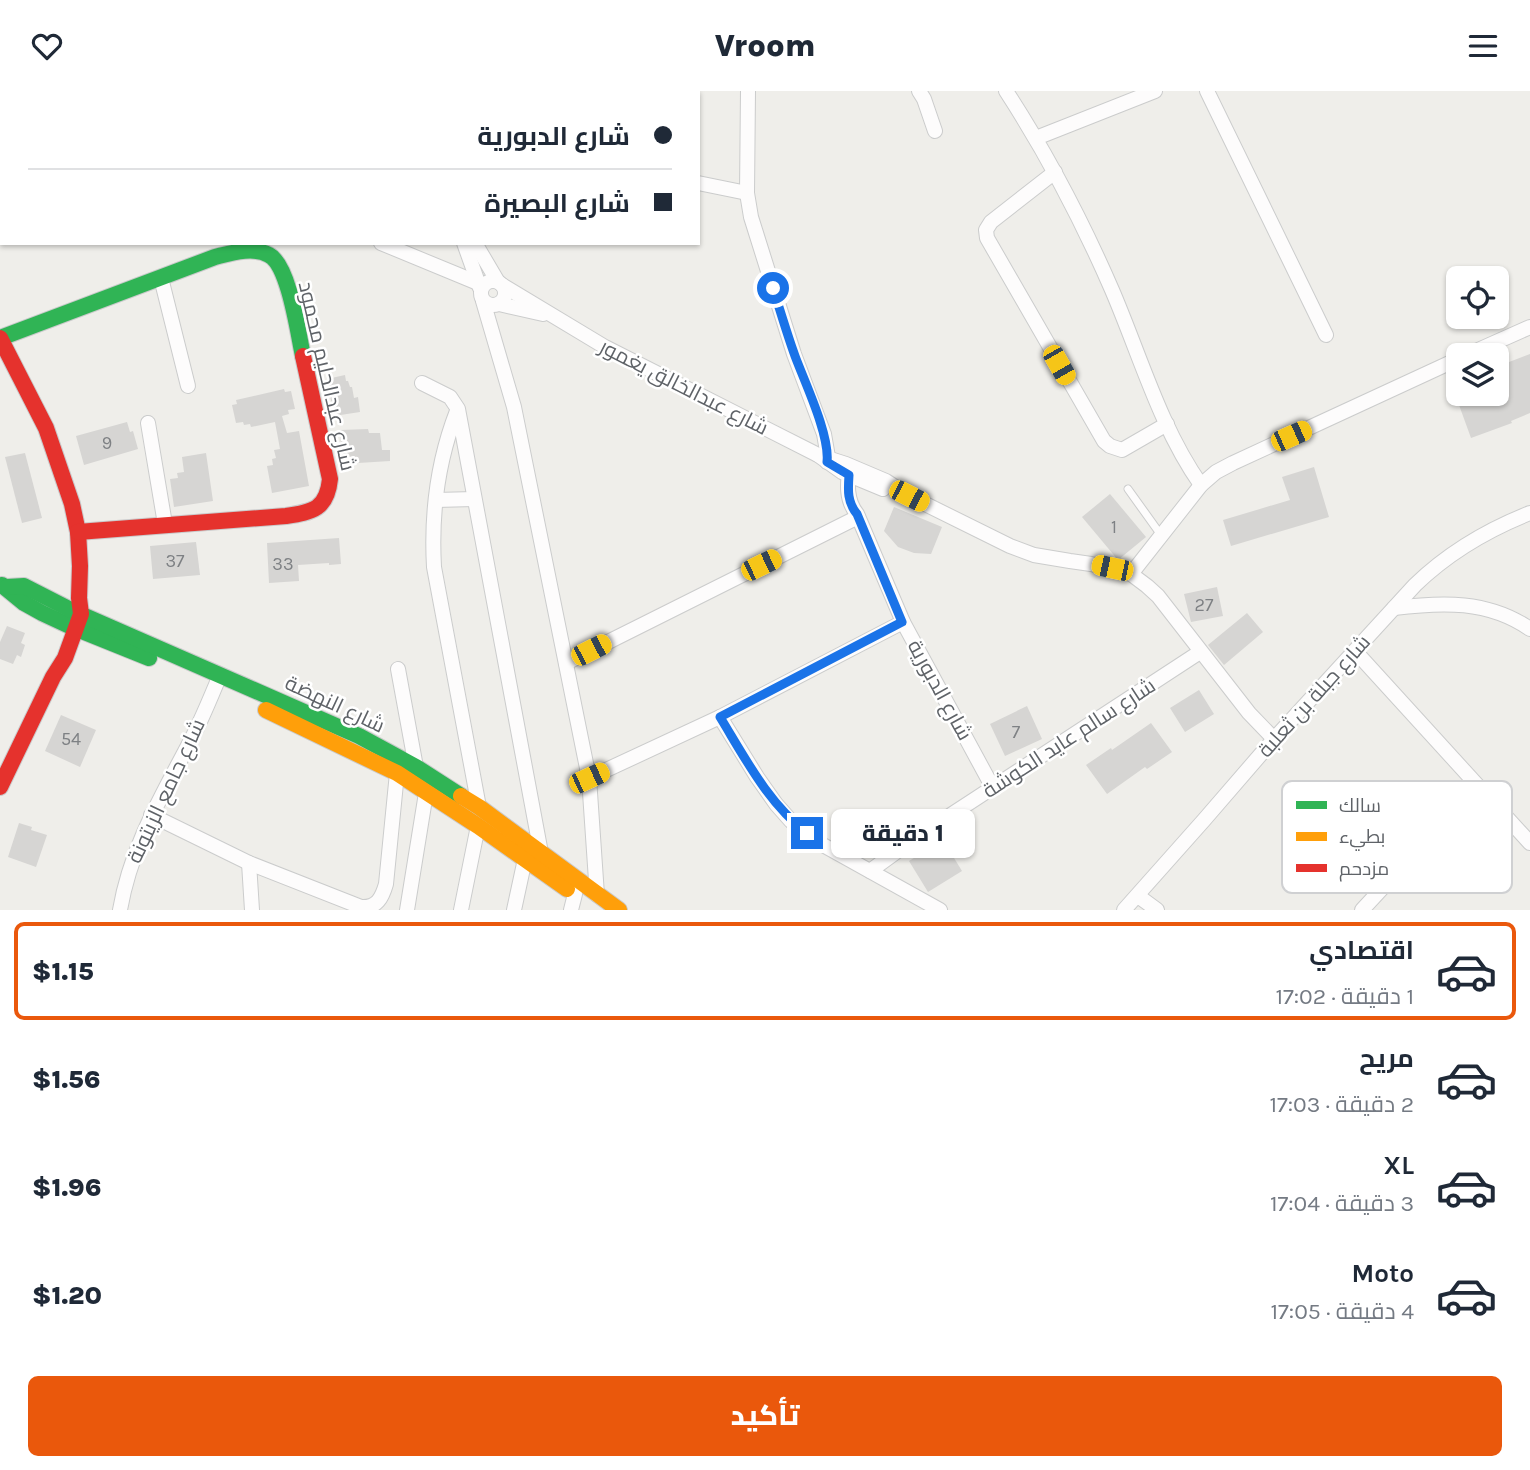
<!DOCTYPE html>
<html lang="ar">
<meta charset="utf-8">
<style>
body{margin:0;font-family:Karla,Cairo,sans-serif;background:#f6f6f7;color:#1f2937;direction:rtl;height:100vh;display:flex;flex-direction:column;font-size:26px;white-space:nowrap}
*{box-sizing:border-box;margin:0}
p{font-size:23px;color:#747a83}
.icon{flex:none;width:38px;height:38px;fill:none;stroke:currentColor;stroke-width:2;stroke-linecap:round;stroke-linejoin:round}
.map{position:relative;height:819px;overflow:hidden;direction:ltr}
.drawer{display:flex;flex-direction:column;background:#fff;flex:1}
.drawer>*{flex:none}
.guide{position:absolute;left:0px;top:0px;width:700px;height:154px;box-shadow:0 2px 5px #0004;direction:rtl;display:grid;align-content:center;height:154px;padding:0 28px;background:#fff}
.buttons{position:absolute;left:1446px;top:175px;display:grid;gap:14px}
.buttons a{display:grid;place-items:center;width:63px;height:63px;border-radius:10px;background:#fff;box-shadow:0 2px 5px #0004;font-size:35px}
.end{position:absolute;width:32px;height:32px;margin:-16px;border:9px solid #1a73e8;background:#fff;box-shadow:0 0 0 4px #fff}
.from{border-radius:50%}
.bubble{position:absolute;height:49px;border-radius:10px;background:#fff;box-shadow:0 2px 5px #0004;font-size:23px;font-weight:800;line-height:49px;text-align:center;direction:rtl}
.car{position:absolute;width:21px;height:42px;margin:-21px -10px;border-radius:9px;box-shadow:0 0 5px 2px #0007;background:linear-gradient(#f5c518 24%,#345 0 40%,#f5c518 0 76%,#345 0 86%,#f5c518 0)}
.guide b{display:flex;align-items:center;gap:24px;height:66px;font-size:26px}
.guide b+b{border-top:2px solid #e0e1e3}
.guide i{width:18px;height:18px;background:#1f2937}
ul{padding:12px 0 0;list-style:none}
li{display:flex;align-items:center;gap:21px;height:98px;margin:0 14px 10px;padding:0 14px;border:4px solid transparent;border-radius:10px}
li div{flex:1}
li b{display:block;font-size:26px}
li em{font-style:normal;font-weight:800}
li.on{border-color:#ea580c}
li>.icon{width:63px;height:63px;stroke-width:1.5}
.action{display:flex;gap:14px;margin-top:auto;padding:14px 28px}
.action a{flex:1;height:80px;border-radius:10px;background:#ea580c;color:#fff;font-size:28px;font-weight:800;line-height:80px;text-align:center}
header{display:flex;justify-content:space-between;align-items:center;height:91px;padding:0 28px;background:#fff;font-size:32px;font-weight:800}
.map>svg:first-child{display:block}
.building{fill:#d6d5d3}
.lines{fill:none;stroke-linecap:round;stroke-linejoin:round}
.lane-casing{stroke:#cbcccc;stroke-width:9}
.street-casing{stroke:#cbcccc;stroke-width:16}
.fast-casing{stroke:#cacacb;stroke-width:18}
.slow-casing{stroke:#cacacb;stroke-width:18}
.jam-casing{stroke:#cacacb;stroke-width:18}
.lane{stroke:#fdfcfc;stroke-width:7}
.street{stroke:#fdfcfc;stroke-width:14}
.fast{stroke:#30b455;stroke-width:16}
.slow{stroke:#ff9f0a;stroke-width:16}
.jam{stroke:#e5322d;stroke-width:16}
.route{stroke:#1a73e8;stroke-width:9}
.labels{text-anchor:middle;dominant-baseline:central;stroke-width:5;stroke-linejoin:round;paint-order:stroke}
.number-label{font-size:18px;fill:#7e8184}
.street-label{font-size:21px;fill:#5f6368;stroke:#fff}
.key{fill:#fff;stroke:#cfd0d2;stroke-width:2}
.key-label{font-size:19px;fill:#5f6368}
</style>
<header><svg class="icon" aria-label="menu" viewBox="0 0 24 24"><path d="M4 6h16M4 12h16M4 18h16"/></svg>Vroom<svg class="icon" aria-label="heart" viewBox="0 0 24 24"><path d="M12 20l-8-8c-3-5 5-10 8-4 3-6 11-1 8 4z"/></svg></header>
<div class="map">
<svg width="1530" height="819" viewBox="0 0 1530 819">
<rect width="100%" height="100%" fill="#efeeea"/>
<g class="building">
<polygon points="1530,263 1530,322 1511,330 1512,332 1471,347 1455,303 1496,303 1496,276"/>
<polygon points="345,284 346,290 348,290 350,296 352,296 354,307 358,306 360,321 334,325 327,288"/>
<polygon points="284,298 285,301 291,300 295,318 288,319 289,323 282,325 287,342 299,340 309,395 272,402 267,375 273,374 272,368 276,367 274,359 280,358 275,331 251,336 250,333 244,334 243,331 236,332 232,314 237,313 236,309"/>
<polygon points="127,331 130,341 133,340 138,358 84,374 76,345"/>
<polygon points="368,338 369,342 380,342 382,359 390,359 390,370 342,373 340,339"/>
<polygon points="25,362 42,427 22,432 5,366"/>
<polygon points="206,362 213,410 174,416 170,388 178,387 177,382 184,381 182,366"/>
<polygon points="1314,376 1329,426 1231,455 1223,429 1290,409 1282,386"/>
<polygon points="1110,403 1146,446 1118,469 1082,426"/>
<polygon points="894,416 942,436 931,463 914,462 898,456 884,440"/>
<polygon points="339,447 341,473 329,474 329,472 298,474 299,490 269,492 267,452"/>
<polygon points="196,451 200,484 153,488 150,455"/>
<polygon points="1217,496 1223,525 1191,531 1184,503"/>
<polygon points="1247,522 1263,541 1224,574 1208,554"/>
<polygon points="7,535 25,542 21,552 25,554 21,566 17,564 13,573 0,568 0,551"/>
<polygon points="1199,599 1214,623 1185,641 1170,617"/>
<polygon points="1027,615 1042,648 1005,665 990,633"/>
<polygon points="61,624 96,639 80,676 45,660"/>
<polygon points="1151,632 1172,661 1147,678 1145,676 1107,703 1086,674 1111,657 1112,659"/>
<polygon points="19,732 32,736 31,739 47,744 36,776 8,766"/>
<polygon points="943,749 962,780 928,801 909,770"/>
</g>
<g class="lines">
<g class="lane-casing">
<polyline id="lane" points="1128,398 1161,444"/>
</g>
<g class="street-casing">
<g id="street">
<polyline points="70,0 71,2"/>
<polyline points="238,0 238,2"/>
<polyline points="375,0 376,2"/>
<polyline points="399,0 400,2"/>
<polyline points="478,0 478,2"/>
<polyline points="612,0 612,2"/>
<polyline points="748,0 747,102 751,126 794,263 824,343 828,366 827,371"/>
<polyline points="919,0 924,8 935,40"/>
<path d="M1006 0C1047 63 1082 130 1112 199 1140 264 1160 336 1201 394"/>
<polyline points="1207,0 1326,244"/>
<polyline points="0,17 2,17"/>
<polyline points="1036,47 1155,0"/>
<polyline points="1055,81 991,131 986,139 987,147 1104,350 1110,355 1122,359 1167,333"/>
<polyline points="698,92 747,102"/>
<polyline points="381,152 478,192"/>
<polyline points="464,152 480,197"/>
<polyline points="475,152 498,191"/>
<polyline points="161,187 188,295"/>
<circle cx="493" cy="202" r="12"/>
<polyline points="502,194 605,256 818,364 842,381 883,398"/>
<polyline points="483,210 514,316 589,687 597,804"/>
<polyline points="499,213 543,223"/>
<polyline points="1467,264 1530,236"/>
<polyline points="422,292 450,306 458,318 541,762"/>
<path d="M457 320C438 369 431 423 434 476L479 716"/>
<polyline points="148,332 165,433"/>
<polyline points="818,364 846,373 886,390 909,405 1010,455 1034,464 1070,470 1091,473 1131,483 1147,495 1158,505 1249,622 1274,648"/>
<path d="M850 376C847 393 846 409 857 423L903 531 993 697"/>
<polyline points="436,409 474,408"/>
<polyline points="1131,483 1201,394 1216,381 1233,372 1458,268"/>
<path d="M1394 517C1442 511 1488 509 1530 538"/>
<polyline points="1355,560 1530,752"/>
<polyline points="566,572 858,426"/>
<polyline points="398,578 416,676"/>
<polyline points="720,626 757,686 776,713 791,730 823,754 940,819"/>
<polyline points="589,687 720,626 903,531"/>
<path d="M151 724 249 772 361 816C377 817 382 807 386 793L397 682"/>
<polyline points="249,772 252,819"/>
<polyline points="870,780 914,748 1200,561"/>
<polyline points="1138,805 1157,819"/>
<path d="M120 819C131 755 162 705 191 649 202 628 211 606 220 584"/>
<polyline points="407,819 426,702"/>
<polyline points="461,819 478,735"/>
<polyline points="514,819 525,768"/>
<polyline points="571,819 575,803"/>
<path d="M1124 819 1204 729 1274 648 1415 494C1448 462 1487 439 1530 422"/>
<polyline points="1362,819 1477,695"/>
</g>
</g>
<g class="fast-casing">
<g id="fast">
<polyline points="303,2 310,0"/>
<path d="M0 247 215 166C231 162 253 155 269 164 289 174 298 242 303 265"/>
<polyline points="2,494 24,512 42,522 72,536 149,567"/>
<polyline points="7,496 24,495 71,519 359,645 416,676 461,705"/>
</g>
</g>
<g class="slow-casing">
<g id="slow">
<polyline points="266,619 397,682 478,735 567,798"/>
<polyline points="461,705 479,716 619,819"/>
</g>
</g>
<g class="jam-casing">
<g id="jam">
<polyline points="0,89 2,89"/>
<polyline points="0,247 46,337 72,413 78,441 80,475 79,507 81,523 65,567 53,586 0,696"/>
<path d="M78 441 286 425C313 421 327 418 330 388L303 265"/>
</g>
</g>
<use href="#lane" class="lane"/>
<use href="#street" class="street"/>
<use href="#fast" class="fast"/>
<use href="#slow" class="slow"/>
<use href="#jam" class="jam"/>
</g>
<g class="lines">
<path class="route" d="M773 197C780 219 787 243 795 265 805 292 830 344 827 371L849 384C848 399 847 411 857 423L902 531 720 626C745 667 768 712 807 742"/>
</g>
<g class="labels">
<g class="number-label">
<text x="107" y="352">9</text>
<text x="1114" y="436">1</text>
<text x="175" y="470">37</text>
<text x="283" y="473">33</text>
<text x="1204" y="514">27</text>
<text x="1016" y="641">7</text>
<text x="71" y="648">54</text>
</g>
<g class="street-label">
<text transform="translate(327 285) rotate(77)">شارع عبدالحليم محمود</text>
<text transform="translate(684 296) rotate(27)">شارع عبدالخالق يغمور</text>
<text transform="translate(940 599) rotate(61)">شارع الدبورية</text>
<text transform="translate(1314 605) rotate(-48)">شارع جبلة بن ثعلبة</text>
<text transform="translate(335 613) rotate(25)">شارع النهضة</text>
<text transform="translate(1069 647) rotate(-33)">شارع سالم عايد الكوشة</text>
<text transform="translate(166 700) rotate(-65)">شارع جامع الزيتونة</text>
</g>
</g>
<rect x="1282" y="690" width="230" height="112" rx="10" class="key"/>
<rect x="1296" y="710" width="31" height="8" fill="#30b455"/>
<rect x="1296" y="741" width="31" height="9" fill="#ff9f0a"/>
<rect x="1296" y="773" width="31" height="8" fill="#e5322d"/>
<g class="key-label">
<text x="1339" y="721">سالك</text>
<text x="1339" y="752">بطيء</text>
<text x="1339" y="784">مزدحم</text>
</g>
</svg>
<div class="buttons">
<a><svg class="icon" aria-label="locate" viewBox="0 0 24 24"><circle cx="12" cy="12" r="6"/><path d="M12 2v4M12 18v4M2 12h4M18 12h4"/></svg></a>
<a><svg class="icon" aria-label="layers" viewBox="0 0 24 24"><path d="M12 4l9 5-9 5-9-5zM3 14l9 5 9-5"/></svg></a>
</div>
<i class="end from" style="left:773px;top:197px"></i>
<i class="end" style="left:807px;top:742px"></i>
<div class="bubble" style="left:831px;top:718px;width:144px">1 دقيقة</div>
<i class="car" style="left:1059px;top:274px;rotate:150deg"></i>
<i class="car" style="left:1291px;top:345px;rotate:66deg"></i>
<i class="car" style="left:909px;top:405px;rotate:117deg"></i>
<i class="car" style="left:761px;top:474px;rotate:64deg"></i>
<i class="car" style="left:1112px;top:477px;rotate:282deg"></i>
<i class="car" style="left:591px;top:559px;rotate:63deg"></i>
<i class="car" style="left:589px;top:687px;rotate:65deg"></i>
<div class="guide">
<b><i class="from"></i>شارع الدبورية</b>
<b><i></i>شارع البصيرة</b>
</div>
</div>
<section class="drawer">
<ul>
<li class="on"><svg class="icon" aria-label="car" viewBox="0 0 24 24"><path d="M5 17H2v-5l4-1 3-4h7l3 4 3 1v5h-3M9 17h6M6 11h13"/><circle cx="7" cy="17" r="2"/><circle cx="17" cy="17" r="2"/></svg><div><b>اقتصادي</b><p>1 دقيقة · 17:02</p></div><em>$1.15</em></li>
<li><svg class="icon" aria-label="car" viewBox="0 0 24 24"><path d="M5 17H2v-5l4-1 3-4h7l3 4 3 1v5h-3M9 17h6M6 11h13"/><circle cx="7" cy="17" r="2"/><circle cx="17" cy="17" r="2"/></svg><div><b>مريح</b><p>2 دقيقة · 17:03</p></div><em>$1.56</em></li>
<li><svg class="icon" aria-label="car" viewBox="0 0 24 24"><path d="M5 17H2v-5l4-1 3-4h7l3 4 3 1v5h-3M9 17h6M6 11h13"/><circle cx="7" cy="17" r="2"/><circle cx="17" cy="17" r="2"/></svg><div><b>XL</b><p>3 دقيقة · 17:04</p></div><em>$1.96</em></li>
<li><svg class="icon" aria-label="car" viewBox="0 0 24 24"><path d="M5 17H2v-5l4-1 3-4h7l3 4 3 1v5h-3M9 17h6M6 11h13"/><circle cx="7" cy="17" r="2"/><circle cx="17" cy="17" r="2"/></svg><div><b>Moto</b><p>4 دقيقة · 17:05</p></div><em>$1.20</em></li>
</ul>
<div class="action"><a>تأكيد</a></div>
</section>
